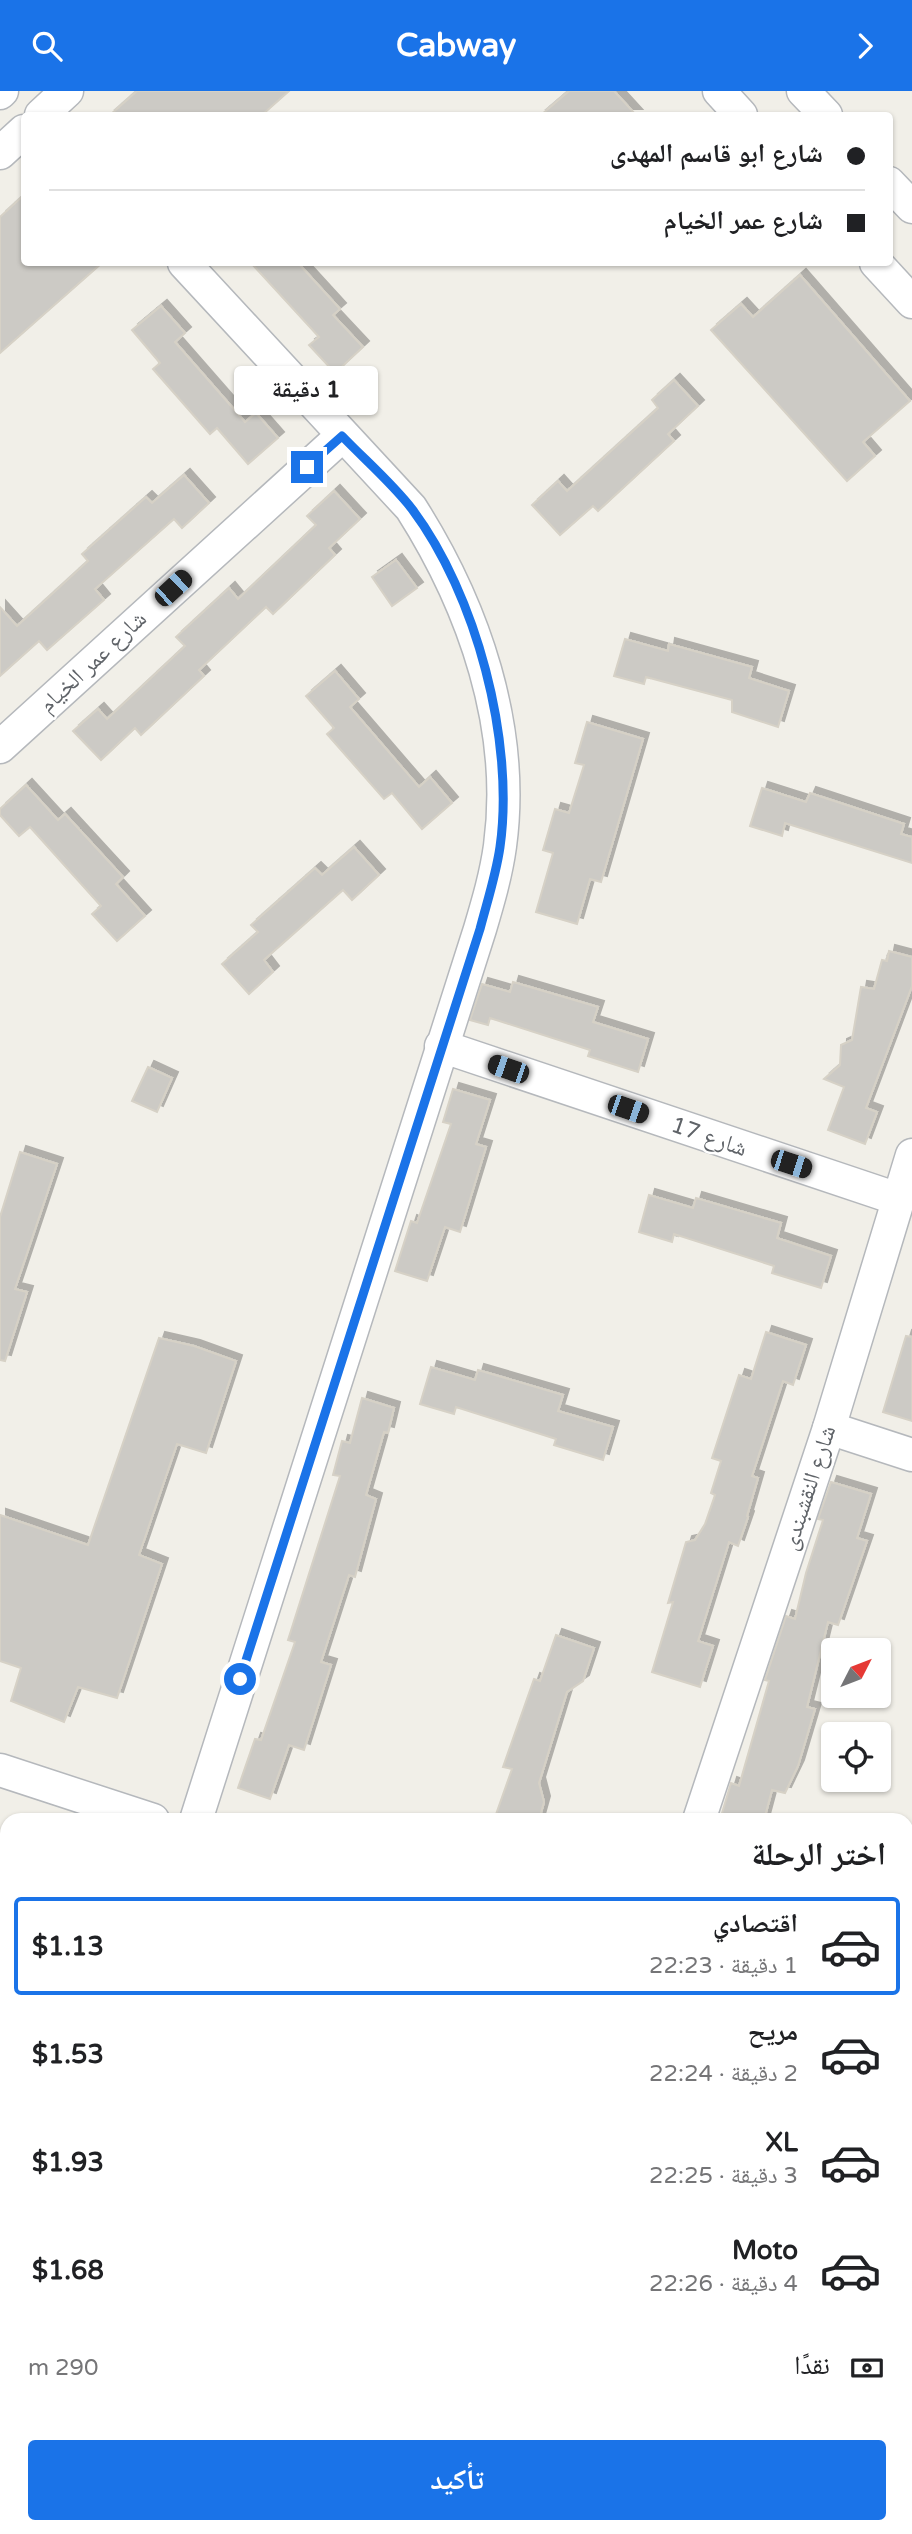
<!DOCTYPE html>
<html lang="ar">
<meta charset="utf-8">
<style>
body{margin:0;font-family:"Varela Round","Noto Naskh Arabic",sans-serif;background:#f2f2f2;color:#202124;direction:rtl;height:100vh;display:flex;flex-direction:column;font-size:26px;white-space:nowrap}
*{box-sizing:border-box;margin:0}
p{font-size:23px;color:#757577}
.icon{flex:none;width:38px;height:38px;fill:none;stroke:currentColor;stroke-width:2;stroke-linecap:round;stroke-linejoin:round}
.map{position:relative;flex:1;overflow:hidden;direction:ltr}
.sheet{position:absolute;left:0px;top:1722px;width:914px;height:721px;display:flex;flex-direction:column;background:#fff;border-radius:21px 21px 0 0;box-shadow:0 2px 5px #0004;direction:rtl}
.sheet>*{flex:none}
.hud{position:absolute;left:21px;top:21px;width:872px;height:154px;border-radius:7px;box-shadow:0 2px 5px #0004;direction:rtl;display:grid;align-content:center;height:154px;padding:0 28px;background:#fff}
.needle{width:46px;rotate:48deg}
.buttons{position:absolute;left:821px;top:1547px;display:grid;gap:14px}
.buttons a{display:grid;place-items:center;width:70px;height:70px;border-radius:7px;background:#fff;box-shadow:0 2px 5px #0004;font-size:35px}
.end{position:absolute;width:32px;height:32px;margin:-16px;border:9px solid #1a73e8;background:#fff;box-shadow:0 0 0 4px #fff}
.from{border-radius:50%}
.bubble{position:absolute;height:49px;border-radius:7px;background:#fff;box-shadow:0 2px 5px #0004;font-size:23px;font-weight:700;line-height:49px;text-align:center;direction:rtl}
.car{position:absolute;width:21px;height:42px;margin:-21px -10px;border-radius:9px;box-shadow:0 0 5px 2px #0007;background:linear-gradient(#222 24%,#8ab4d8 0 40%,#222 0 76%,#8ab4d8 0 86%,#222 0)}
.hud b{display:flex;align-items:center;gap:24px;height:66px;font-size:26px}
.hud b+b{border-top:2px solid #e0e0e0}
.hud i{width:18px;height:18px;background:#202124}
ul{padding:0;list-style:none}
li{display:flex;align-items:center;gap:21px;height:98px;margin:0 14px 10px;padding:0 14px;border:4px solid transparent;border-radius:7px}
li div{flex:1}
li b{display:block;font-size:26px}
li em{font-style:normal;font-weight:700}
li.active{border-color:#1a73e8}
li>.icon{width:63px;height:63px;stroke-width:1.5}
h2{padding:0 28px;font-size:32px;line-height:84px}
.pay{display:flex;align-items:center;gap:18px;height:77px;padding:0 28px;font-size:26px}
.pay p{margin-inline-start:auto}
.cta{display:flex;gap:14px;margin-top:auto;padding:14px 28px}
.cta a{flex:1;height:80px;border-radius:7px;background:#1a73e8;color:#fff;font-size:28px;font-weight:700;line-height:80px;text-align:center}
header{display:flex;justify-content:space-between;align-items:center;height:91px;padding:0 28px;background:#1a73e8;color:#fff;font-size:32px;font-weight:700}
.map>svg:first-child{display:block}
.building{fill:#cccac5;stroke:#d6d1c6;stroke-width:2;filter:url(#shadow)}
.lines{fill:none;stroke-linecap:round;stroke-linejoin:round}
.minor-casing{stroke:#b5b8bc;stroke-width:35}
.minor{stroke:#fff;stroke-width:32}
.route{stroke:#1a73e8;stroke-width:9}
.labels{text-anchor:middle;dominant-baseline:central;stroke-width:5;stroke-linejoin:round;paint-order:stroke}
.street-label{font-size:23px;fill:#5f6368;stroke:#fff}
</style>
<header><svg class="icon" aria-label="forward" viewBox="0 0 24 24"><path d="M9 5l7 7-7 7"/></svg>Cabway<svg class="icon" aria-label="search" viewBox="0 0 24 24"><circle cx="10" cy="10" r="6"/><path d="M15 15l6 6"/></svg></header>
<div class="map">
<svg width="912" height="2443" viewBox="0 0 912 2443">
<defs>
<filter id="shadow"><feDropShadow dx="6" dy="-6" stdDeviation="0" flood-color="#0004"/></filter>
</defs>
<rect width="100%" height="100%" fill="#f1efe8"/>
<g class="building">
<polygon points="137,0 289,0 262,24 110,24"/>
<polygon points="569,0 614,0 636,24 541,24"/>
<polygon points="24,104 24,172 102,172 0,262 0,126"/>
<polygon points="251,172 298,172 340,218 333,224 363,256 335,282 309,254 319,246"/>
<polygon points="800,184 910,310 863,351 875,365 847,390 711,239 741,213 753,226"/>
<polygon points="161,215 185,242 175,251 245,331 256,322 278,347 248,373 217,337 210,343 153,278 160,272 132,239"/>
<polygon points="674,289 698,315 668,343 674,350 598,420 593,415 560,444 532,414 558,390 567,400 658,317 652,309"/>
<polygon points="184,384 209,412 182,437 174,428 95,498 104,509 47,559 39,550 0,585 0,516 17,535 88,470 82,463 146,406 152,412"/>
<polygon points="334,400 360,428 329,457 335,464 273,523 266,516 199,579 204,585 141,644 135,637 101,669 73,640 98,618 107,628 185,555 176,546 229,497 238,508 316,434 307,425"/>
<polygon points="396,469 417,497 392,515 372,486"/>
<polygon points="625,548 668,560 669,553 752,576 749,587 789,600 778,636 732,621 732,609 646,586 644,593 614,585"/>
<polygon points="335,580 359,608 350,616 419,696 430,686 452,712 422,738 392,702 384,708 327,643 334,637 306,605"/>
<polygon points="587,631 643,648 601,791 590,788 577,833 536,821 553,762 543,759 555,718 569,722 584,674 575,672"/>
<polygon points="26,694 58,729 65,723 123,786 116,793 145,825 117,850 92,823 101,815 30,736 19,745 0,724 0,718"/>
<polygon points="762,697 806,711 810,702 904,733 901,743 912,746 912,772 785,732 782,745 750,735"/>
<polygon points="354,756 379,784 352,809 343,799 264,869 273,881 249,903 222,873 258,841 251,834 315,777 322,784"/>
<polygon points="889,860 912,866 912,895 866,1017 877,1021 865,1053 828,1039 844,996 824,988 840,974 841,954 852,949 861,896 874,898 882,869 887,870"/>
<polygon points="513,891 598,916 593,931 648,948 638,981 588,965 590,959 490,927 488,934 470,929 482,893 510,901"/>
<polygon points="148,976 172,987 157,1021 132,1010"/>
<polygon points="453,998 490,1009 476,1053 486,1056 460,1141 445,1136 427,1190 395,1180 411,1130 417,1132 451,1033 443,1031"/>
<polygon points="20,1061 57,1073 15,1198 27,1201 5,1270 0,1269 0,1126"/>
<polygon points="649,1104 693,1117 696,1107 781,1132 777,1147 831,1165 821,1197 772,1182 774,1175 674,1143 672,1151 639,1141"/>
<polygon points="766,1241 806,1254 793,1294 783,1290 752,1385 758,1387 747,1425 748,1426 738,1455 729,1451 698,1550 713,1555 700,1596 652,1581 673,1511 668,1512 686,1451 695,1449 705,1433 715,1404 711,1402 721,1370 712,1367 739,1284 751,1288"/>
<polygon points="906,1245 912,1246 912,1330 883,1321"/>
<polygon points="159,1247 194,1255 236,1270 206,1362 177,1353 139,1464 162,1473 117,1607 78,1596 64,1631 11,1610 21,1577 0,1570 0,1424 88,1454"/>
<polygon points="431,1276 475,1289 478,1279 563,1304 558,1320 613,1336 603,1369 554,1354 556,1348 456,1316 454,1323 420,1313"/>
<polygon points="362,1307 394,1317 388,1342 384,1341 366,1404 376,1408 355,1486 349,1484 321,1571 331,1574 304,1659 289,1654 270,1708 238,1697 255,1648 261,1649 295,1551 288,1549 340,1385 333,1384 342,1350 350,1352"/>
<polygon points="831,1391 871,1403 857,1447 867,1450 838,1534 828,1531 807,1616 815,1618 798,1675 785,1702 772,1699 764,1729 720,1729 731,1692 739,1695 769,1590 765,1589 786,1525 795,1528 806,1482 823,1429 818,1428"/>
<polygon points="556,1544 594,1557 583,1590 567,1601 539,1692 544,1711 539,1729 494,1729 512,1678 503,1676 534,1588 540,1590"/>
</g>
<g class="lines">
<g class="minor-casing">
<g id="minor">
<polyline points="719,0 741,24"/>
<polyline points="803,0 826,24"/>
<polyline points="0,2 2,0"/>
<polyline points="41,24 67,0"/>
<polyline points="0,62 24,40"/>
<polyline points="889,92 912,116"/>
<path d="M184 172 411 417C474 516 516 637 500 755 496 784 488 811 480 838L196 1729"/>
<polyline points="876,172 912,211"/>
<polyline points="0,656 342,345"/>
<polyline points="441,955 898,1108"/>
<polyline points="829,1337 912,1364"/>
<polyline points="0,1679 153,1729"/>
<polyline points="699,1729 829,1337 912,1064"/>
<polyline points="0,2159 7,2161"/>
<polyline points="0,2201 7,2203"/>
<polyline points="734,2436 756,2443"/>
<polyline points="865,2436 887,2443"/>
</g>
</g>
<use href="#minor" class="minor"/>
</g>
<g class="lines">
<path class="route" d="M240 1588 480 838C487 811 496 784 500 756 515 650 476 503 412 418 392 392 365 369 342 345L307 376"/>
</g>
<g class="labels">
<g class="street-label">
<text transform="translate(93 571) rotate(-43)">شارع عمر الخيام</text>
<text transform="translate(709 1046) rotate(19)">شارع 17</text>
<text transform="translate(809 1397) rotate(-72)">شارع النقشبندى</text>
</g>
</g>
</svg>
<div class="buttons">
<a><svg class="needle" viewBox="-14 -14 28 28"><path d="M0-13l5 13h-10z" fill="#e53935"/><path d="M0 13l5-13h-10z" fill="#757577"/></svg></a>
<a><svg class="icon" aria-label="locate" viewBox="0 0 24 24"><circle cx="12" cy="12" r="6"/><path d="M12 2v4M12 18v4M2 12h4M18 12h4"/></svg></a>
</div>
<i class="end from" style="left:240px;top:1588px"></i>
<i class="end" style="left:307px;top:376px"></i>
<div class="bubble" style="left:234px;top:275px;width:144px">1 دقيقة</div>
<i class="car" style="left:173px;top:497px;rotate:47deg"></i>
<i class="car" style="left:508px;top:978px;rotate:289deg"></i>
<i class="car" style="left:628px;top:1018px;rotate:109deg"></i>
<i class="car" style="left:791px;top:1073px;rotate:108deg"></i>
<div class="hud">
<b><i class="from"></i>شارع ابو قاسم المهدى</b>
<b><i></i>شارع عمر الخيام</b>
</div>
<section class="sheet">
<h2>اختر الرحلة</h2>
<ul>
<li class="active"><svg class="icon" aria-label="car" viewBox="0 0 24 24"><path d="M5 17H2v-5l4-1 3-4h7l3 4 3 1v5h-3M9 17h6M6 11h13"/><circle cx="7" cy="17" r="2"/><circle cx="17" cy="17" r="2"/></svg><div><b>اقتصادي</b><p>1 دقيقة · 22:23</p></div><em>$1.13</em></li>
<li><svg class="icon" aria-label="car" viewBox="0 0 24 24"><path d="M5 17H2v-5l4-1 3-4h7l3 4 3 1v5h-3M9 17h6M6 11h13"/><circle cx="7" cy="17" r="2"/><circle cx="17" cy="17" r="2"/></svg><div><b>مريح</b><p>2 دقيقة · 22:24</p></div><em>$1.53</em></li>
<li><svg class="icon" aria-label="car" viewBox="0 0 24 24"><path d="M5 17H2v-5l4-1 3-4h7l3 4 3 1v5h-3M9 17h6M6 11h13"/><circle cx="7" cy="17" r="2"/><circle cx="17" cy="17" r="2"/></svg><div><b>XL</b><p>3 دقيقة · 22:25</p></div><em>$1.93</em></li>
<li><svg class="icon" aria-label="car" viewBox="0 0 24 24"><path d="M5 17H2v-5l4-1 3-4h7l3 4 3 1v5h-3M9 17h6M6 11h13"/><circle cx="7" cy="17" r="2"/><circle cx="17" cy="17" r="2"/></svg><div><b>Moto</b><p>4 دقيقة · 22:26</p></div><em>$1.68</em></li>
</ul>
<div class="pay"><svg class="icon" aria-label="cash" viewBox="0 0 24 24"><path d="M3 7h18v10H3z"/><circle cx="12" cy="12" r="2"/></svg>نقدًا<p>290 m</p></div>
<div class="cta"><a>تأكيد</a></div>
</section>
</div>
